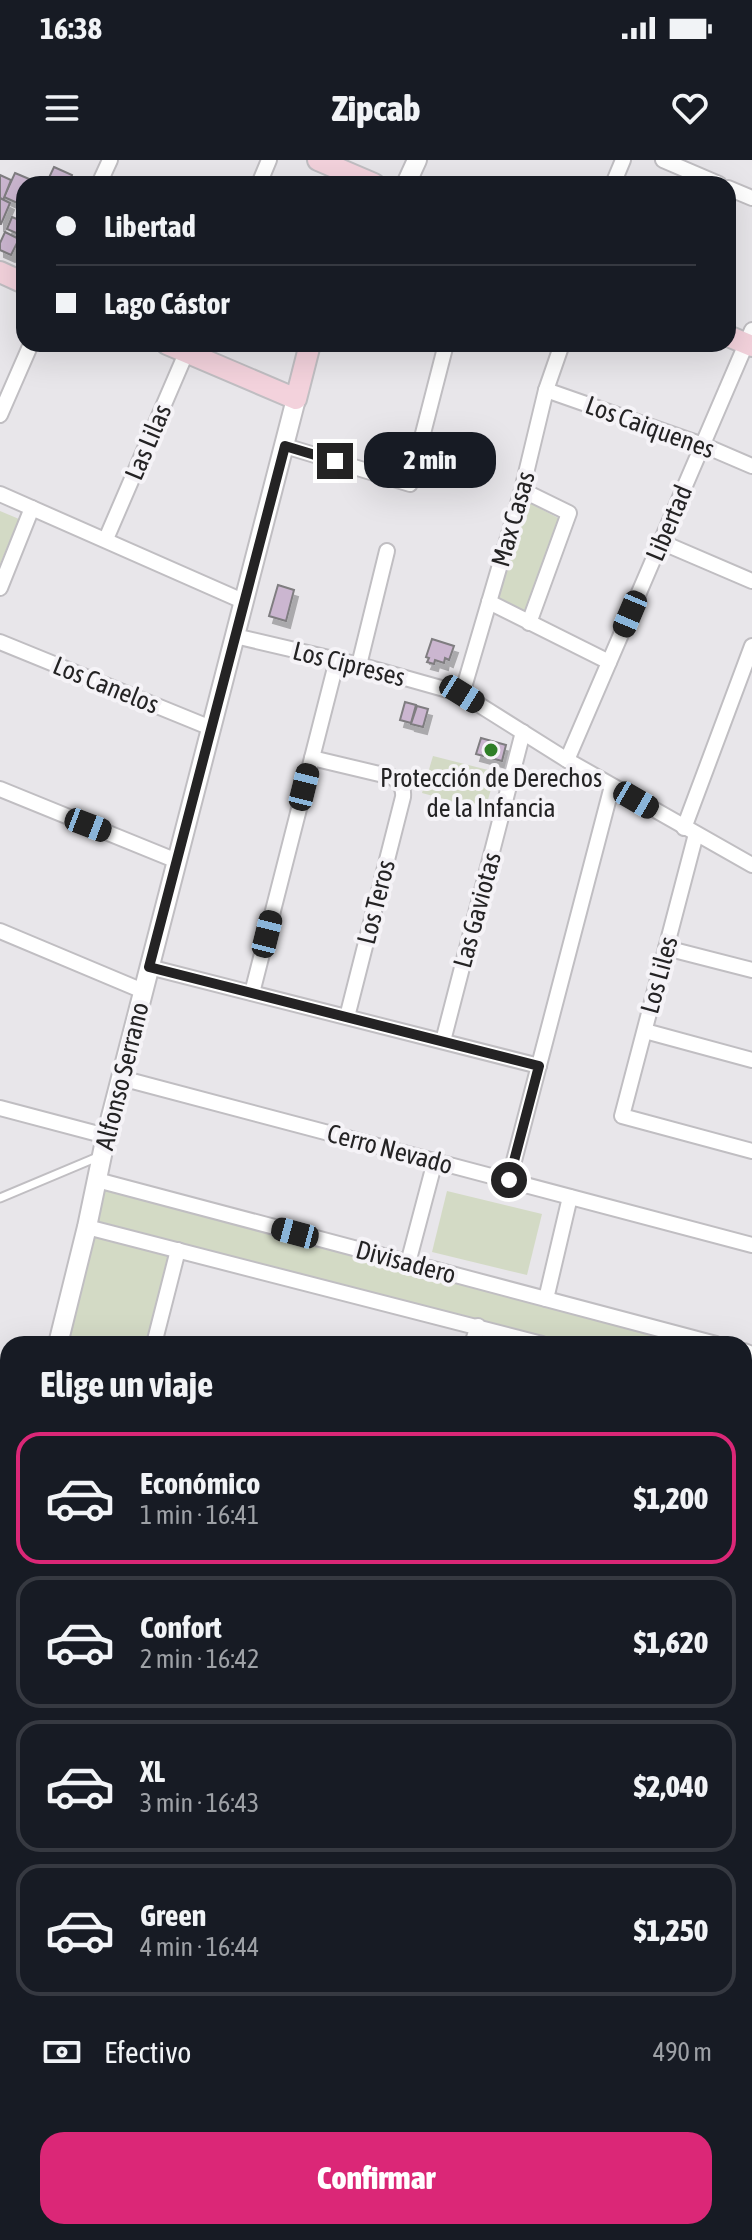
<!DOCTYPE html>
<html lang="es">
<meta charset="utf-8">
<style>
body{margin:0;font-family:"Asap Condensed",sans-serif;background:#20242c;color:#f1f3f6;height:100vh;display:flex;flex-direction:column;font-size:30px;white-space:nowrap}
*{box-sizing:border-box;margin:0}
p{font-size:26px;color:#9ea1a6}
.icon{flex:none;width:44px;height:44px;fill:none;stroke:currentColor;stroke-width:2;stroke-linecap:round;stroke-linejoin:round}
.map{position:relative;flex:1;overflow:hidden}
.drawer{position:absolute;left:0px;top:1176px;width:752px;height:904px;display:flex;flex-direction:column;background:#171b24;border-radius:24px 24px 0 0;box-shadow:0 8px 32px #0002}
.drawer>*{flex:none}
.hud{position:absolute;left:16px;top:16px;width:720px;height:176px;border-radius:24px;box-shadow:0 8px 32px #0002;display:grid;align-content:center;height:176px;padding:0 40px;background:#171b24}
.end{position:absolute;width:36px;height:36px;margin:-18px;border:10px solid #242324;background:#fff;box-shadow:0 0 0 4px #fff}
.from{border-radius:50%}
.bubble{position:absolute;height:56px;border-radius:24px;background:#171b24;box-shadow:0 8px 32px #0002;font-size:26px;font-weight:800;line-height:56px;text-align:center}
.car{position:absolute;width:24px;height:48px;margin:-24px -12px;border-radius:10px;box-shadow:0 0 6px 2px #0007;background:linear-gradient(#222 24%,#8ab4d8 0 40%,#222 0 76%,#8ab4d8 0 86%,#222 0)}
.hud b{display:flex;align-items:center;gap:28px;height:76px;font-size:30px}
.hud b+b{border-top:2px solid #363941}
.hud i{width:20px;height:20px;background:#f1f3f6}
ul{padding:0;list-style:none}
li{display:flex;align-items:center;gap:24px;height:132px;margin:0 16px 12px;padding:0 24px;border:4px solid #363941;border-radius:24px}
li div{flex:1}
li b{display:block;font-size:30px}
li em{font-style:normal;font-weight:800}
li.selected{border-color:#db2777}
li>.icon{width:72px;height:72px;stroke-width:1.5}
h2{padding:0 40px;font-size:36px;line-height:96px}
.pay{display:flex;align-items:center;gap:20px;height:88px;padding:0 40px;font-size:30px}
.pay p{margin-inline-start:auto}
.cta{display:flex;gap:16px;margin-top:auto;padding:16px 40px}
.cta a{flex:1;height:92px;border-radius:24px;background:#db2777;color:#fff;font-size:32px;font-weight:800;line-height:92px;text-align:center}
.status{display:flex;justify-content:space-between;align-items:center;height:56px;padding:0 40px;background:#171b24;direction:ltr}
.status svg{height:22px;fill:currentColor}
header{display:flex;justify-content:space-between;align-items:center;height:104px;padding:0 40px;background:#171b24;font-size:36px;font-weight:800}
.map>svg:first-child{display:block}
.green{fill:#d3dac5}
.building{fill:#cbb6d0;stroke:#7f7d80;stroke-width:2;filter:url(#shadow)}
.lines{fill:none;stroke-linecap:round;stroke-linejoin:round}
.service-casing{stroke:#c0bec2;stroke-width:11}
.minor-casing{stroke:#c0bec2;stroke-width:18}
.tertiary-casing{stroke:#c0bec2;stroke-width:22}
.secondary-casing{stroke:#c0bec2;stroke-width:24}
.service{stroke:#fff;stroke-width:7}
.minor{stroke:#fff;stroke-width:14}
.tertiary{stroke:#fff;stroke-width:18}
.secondary{stroke:#f3d2dc;stroke-width:20}
.route{stroke:#242324;stroke-width:10}
.poi-dot{fill:#2f7e27;stroke:#f5f3f7;stroke-width:3}
.labels{text-anchor:middle;dominant-baseline:central;stroke-width:8;stroke-linejoin:round;paint-order:stroke}
.street-label{font-size:26px;fill:#242324;stroke:#f5f3f7}
.poi-label{font-size:26px;fill:#242324;stroke:#f5f3f7}
</style>
<div class="status"><b>16:38</b><svg viewBox="0 0 49 12"><path d="M0 12V9h3v3zM5 12V6h3v6zM10 12V3h3v9zM15 12V0h3v12zM26 1h20v11H26zM47 4h2v5h-2z"/></svg></div>
<header><svg class="icon" aria-label="menu" viewBox="0 0 24 24"><path d="M4 6h16M4 12h16M4 18h16"/></svg>Zipcab<svg class="icon" aria-label="heart" viewBox="0 0 24 24"><path d="M12 20l-8-8c-3-5 5-10 8-4 3-6 11-1 8 4z"/></svg></header>
<div class="map">
<svg width="752" height="2080" viewBox="0 0 752 2080">
<defs>
<filter id="shadow"><feDropShadow dx="4" dy="7" stdDeviation="0" flood-color="#0004"/></filter>
</defs>
<rect width="100%" height="100%" fill="#e8e6ea"/>
<g class="green">
<polygon points="526,341 560,359 524,454 496,438"/>
<polygon points="0,351 19,359 0,404"/>
<polygon points="433,596 496,612 485,650 422,633"/>
<polygon points="101,1029 699,1184 559,1184 94,1060"/>
<polygon points="447,1031 542,1054 527,1115 432,1092"/>
<polygon points="90,1075 172,1096 148,1184 65,1184"/>
</g>
<g class="building">
<polygon points="54,7 72,15 71,18 79,21 78,24 46,24"/>
<polygon points="15,13 41,24 24,24 24,46 4,37"/>
<polygon points="0,15 11,20 3,40 0,38"/>
<polygon points="0,38 10,43 1,64 0,64"/>
<polygon points="12,57 24,62 23,76 7,69"/>
<polygon points="5,72 19,79 11,95 0,90 0,83"/>
<polygon points="278,425 294,430 286,461 269,456"/>
<polygon points="432,479 454,486 449,500 445,498 444,503 435,500 434,504 427,502 429,498 426,497"/>
<polygon points="405,542 416,545 411,563 400,560"/>
<polygon points="417,546 428,549 423,567 411,564"/>
<polygon points="481,578 506,585 502,601 476,594"/>
</g>
<g class="lines">
<g class="service-casing">
<g id="service">
<polyline points="0,1038 100,996"/>
<polyline points="490,2080 491,2072"/>
</g>
</g>
<g class="minor-casing">
<g id="minor">
<polyline points="663,0 719,24"/>
<polyline points="99,24 110,0"/>
<polyline points="259,24 269,0"/>
<polyline points="613,24 623,0"/>
<polyline points="728,28 752,38"/>
<polyline points="546,230 703,285 752,306"/>
<polyline points="0,255 31,184"/>
<polyline points="285,286 410,324 446,184"/>
<polyline points="522,330 569,353 529,463"/>
<polyline points="0,334 245,442"/>
<polyline points="106,379 190,184"/>
<polyline points="661,382 752,421"/>
<polyline points="0,428 32,348"/>
<polyline points="489,442 609,502"/>
<polyline points="235,476 359,505 462,534 567,600 752,705"/>
<polyline points="0,482 211,568"/>
<polyline points="359,505 387,391"/>
<polyline points="462,534 522,330 546,230 562,184"/>
<path d="M312 598 392 617C400 622 404 628 403 637L347 857"/>
<polyline points="567,600 752,170"/>
<polyline points="0,629 177,701"/>
<polyline points="684,668 752,486"/>
<polyline points="696,674 622,956 752,991"/>
<polyline points="0,771 143,831"/>
<polyline points="666,788 752,810"/>
<polyline points="149,807 539,906"/>
<polyline points="252,833 337,500"/>
<polyline points="645,871 752,900"/>
<polyline points="443,881 523,572"/>
<polyline points="121,918 752,1085"/>
<polyline points="0,948 106,976"/>
<polyline points="97,1020 716,1184"/>
<polyline points="509,1020 612,626"/>
<polyline points="87,1067 542,1184"/>
<polyline points="408,1103 435,1001"/>
<polyline points="546,1139 570,1037"/>
<polyline points="154,1184 178,1090"/>
<polyline points="472,1184 478,1166"/>
<polyline points="744,1191 752,1194"/>
<polyline points="744,1238 752,1241"/>
<polyline points="744,1444 752,1446"/>
<polyline points="0,1474 8,1477"/>
<polyline points="744,1544 752,1546"/>
<polyline points="744,1641 752,1643"/>
<polyline points="744,1664 752,1665"/>
<polyline points="744,1731 752,1733"/>
<polyline points="8,1744 8,1753"/>
<polyline points="744,1810 752,1812"/>
<polyline points="545,2080 547,2072"/>
<polyline points="625,2080 627,2072"/>
<polyline points="702,2080 704,2072"/>
</g>
</g>
<g class="tertiary-casing">
<g id="tertiary">
<polyline points="406,24 417,0"/>
<polyline points="58,1184 87,1067 106,976 296,239"/>
<polyline points="744,1386 752,1355"/>
<polyline points="0,1415 8,1383"/>
<polyline points="0,1708 8,1710"/>
<polyline points="744,1903 752,1905"/>
</g>
</g>
<g class="secondary-casing">
<g id="secondary">
<polyline points="318,0 374,24"/>
<polyline points="0,112 24,123"/>
<polyline points="728,176 752,186"/>
<polyline points="167,184 296,239 310,184"/>
</g>
</g>
<use href="#service" class="service"/>
<use href="#minor" class="minor"/>
<use href="#tertiary" class="tertiary"/>
<use href="#secondary" class="secondary"/>
</g>
<g class="lines">
<polyline class="route" points="335,301 285,286 149,807 539,906 509,1020"/>
</g>
<circle class="poi-dot" cx="491" cy="590" r="8"/>
<g class="labels">
<g class="street-label">
<text transform="translate(650 267) rotate(20)">Los Caiquenes</text>
<text transform="translate(148 282) rotate(-67)">Las Lilas</text>
<text transform="translate(513 359) rotate(-74)">Max Casas</text>
<text transform="translate(669 363) rotate(-67)">Libertad</text>
<text transform="translate(349 504) rotate(14)">Los Cipreses</text>
<text transform="translate(106 525) rotate(22)">Los Canelos</text>
<text transform="translate(376 742) rotate(-76)">Los Teros</text>
<text transform="translate(477 750) rotate(-75)">Las Gaviotas</text>
<text transform="translate(659 815) rotate(-75)">Los Liles</text>
<text transform="translate(122 916) rotate(-76)">Alfonso Serrano</text>
<text transform="translate(390 989) rotate(15)">Cerro Nevado</text>
<text transform="translate(406 1102) rotate(15)">Divisadero</text>
</g>
<g class="poi-label">
<text x="491" y="618">Protección de Derechos<tspan x="491" dy="30">de la Infancia</tspan></text>
</g>
</g>
</svg>
<i class="end from" style="left:509px;top:1020px"></i>
<i class="end" style="left:335px;top:301px"></i>
<div class="bubble" style="left:364px;top:272px;width:132px">2 min</div>
<i class="car" style="left:630px;top:454px;rotate:203deg"></i>
<i class="car" style="left:462px;top:534px;rotate:122deg"></i>
<i class="car" style="left:304px;top:627px;rotate:14deg"></i>
<i class="car" style="left:636px;top:640px;rotate:120deg"></i>
<i class="car" style="left:88px;top:665px;rotate:111deg"></i>
<i class="car" style="left:267px;top:774px;rotate:14deg"></i>
<i class="car" style="left:295px;top:1073px;rotate:285deg"></i>
<div class="hud">
<b><i class="from"></i>Libertad</b>
<b><i></i>Lago Cástor</b>
</div>
<section class="drawer">
<h2>Elige un viaje</h2>
<ul>
<li class="selected"><svg class="icon" aria-label="car" viewBox="0 0 24 24"><path d="M5 17H2v-5l4-1 3-4h7l3 4 3 1v5h-3M9 17h6M6 11h13"/><circle cx="7" cy="17" r="2"/><circle cx="17" cy="17" r="2"/></svg><div><b>Económico</b><p>1 min · 16:41</p></div><em>$1,200</em></li>
<li><svg class="icon" aria-label="car" viewBox="0 0 24 24"><path d="M5 17H2v-5l4-1 3-4h7l3 4 3 1v5h-3M9 17h6M6 11h13"/><circle cx="7" cy="17" r="2"/><circle cx="17" cy="17" r="2"/></svg><div><b>Confort</b><p>2 min · 16:42</p></div><em>$1,620</em></li>
<li><svg class="icon" aria-label="car" viewBox="0 0 24 24"><path d="M5 17H2v-5l4-1 3-4h7l3 4 3 1v5h-3M9 17h6M6 11h13"/><circle cx="7" cy="17" r="2"/><circle cx="17" cy="17" r="2"/></svg><div><b>XL</b><p>3 min · 16:43</p></div><em>$2,040</em></li>
<li><svg class="icon" aria-label="car" viewBox="0 0 24 24"><path d="M5 17H2v-5l4-1 3-4h7l3 4 3 1v5h-3M9 17h6M6 11h13"/><circle cx="7" cy="17" r="2"/><circle cx="17" cy="17" r="2"/></svg><div><b>Green</b><p>4 min · 16:44</p></div><em>$1,250</em></li>
</ul>
<div class="pay"><svg class="icon" aria-label="cash" viewBox="0 0 24 24"><path d="M3 7h18v10H3z"/><circle cx="12" cy="12" r="2"/></svg>Efectivo<p>490 m</p></div>
<div class="cta"><a>Confirmar</a></div>
</section>
</div>
